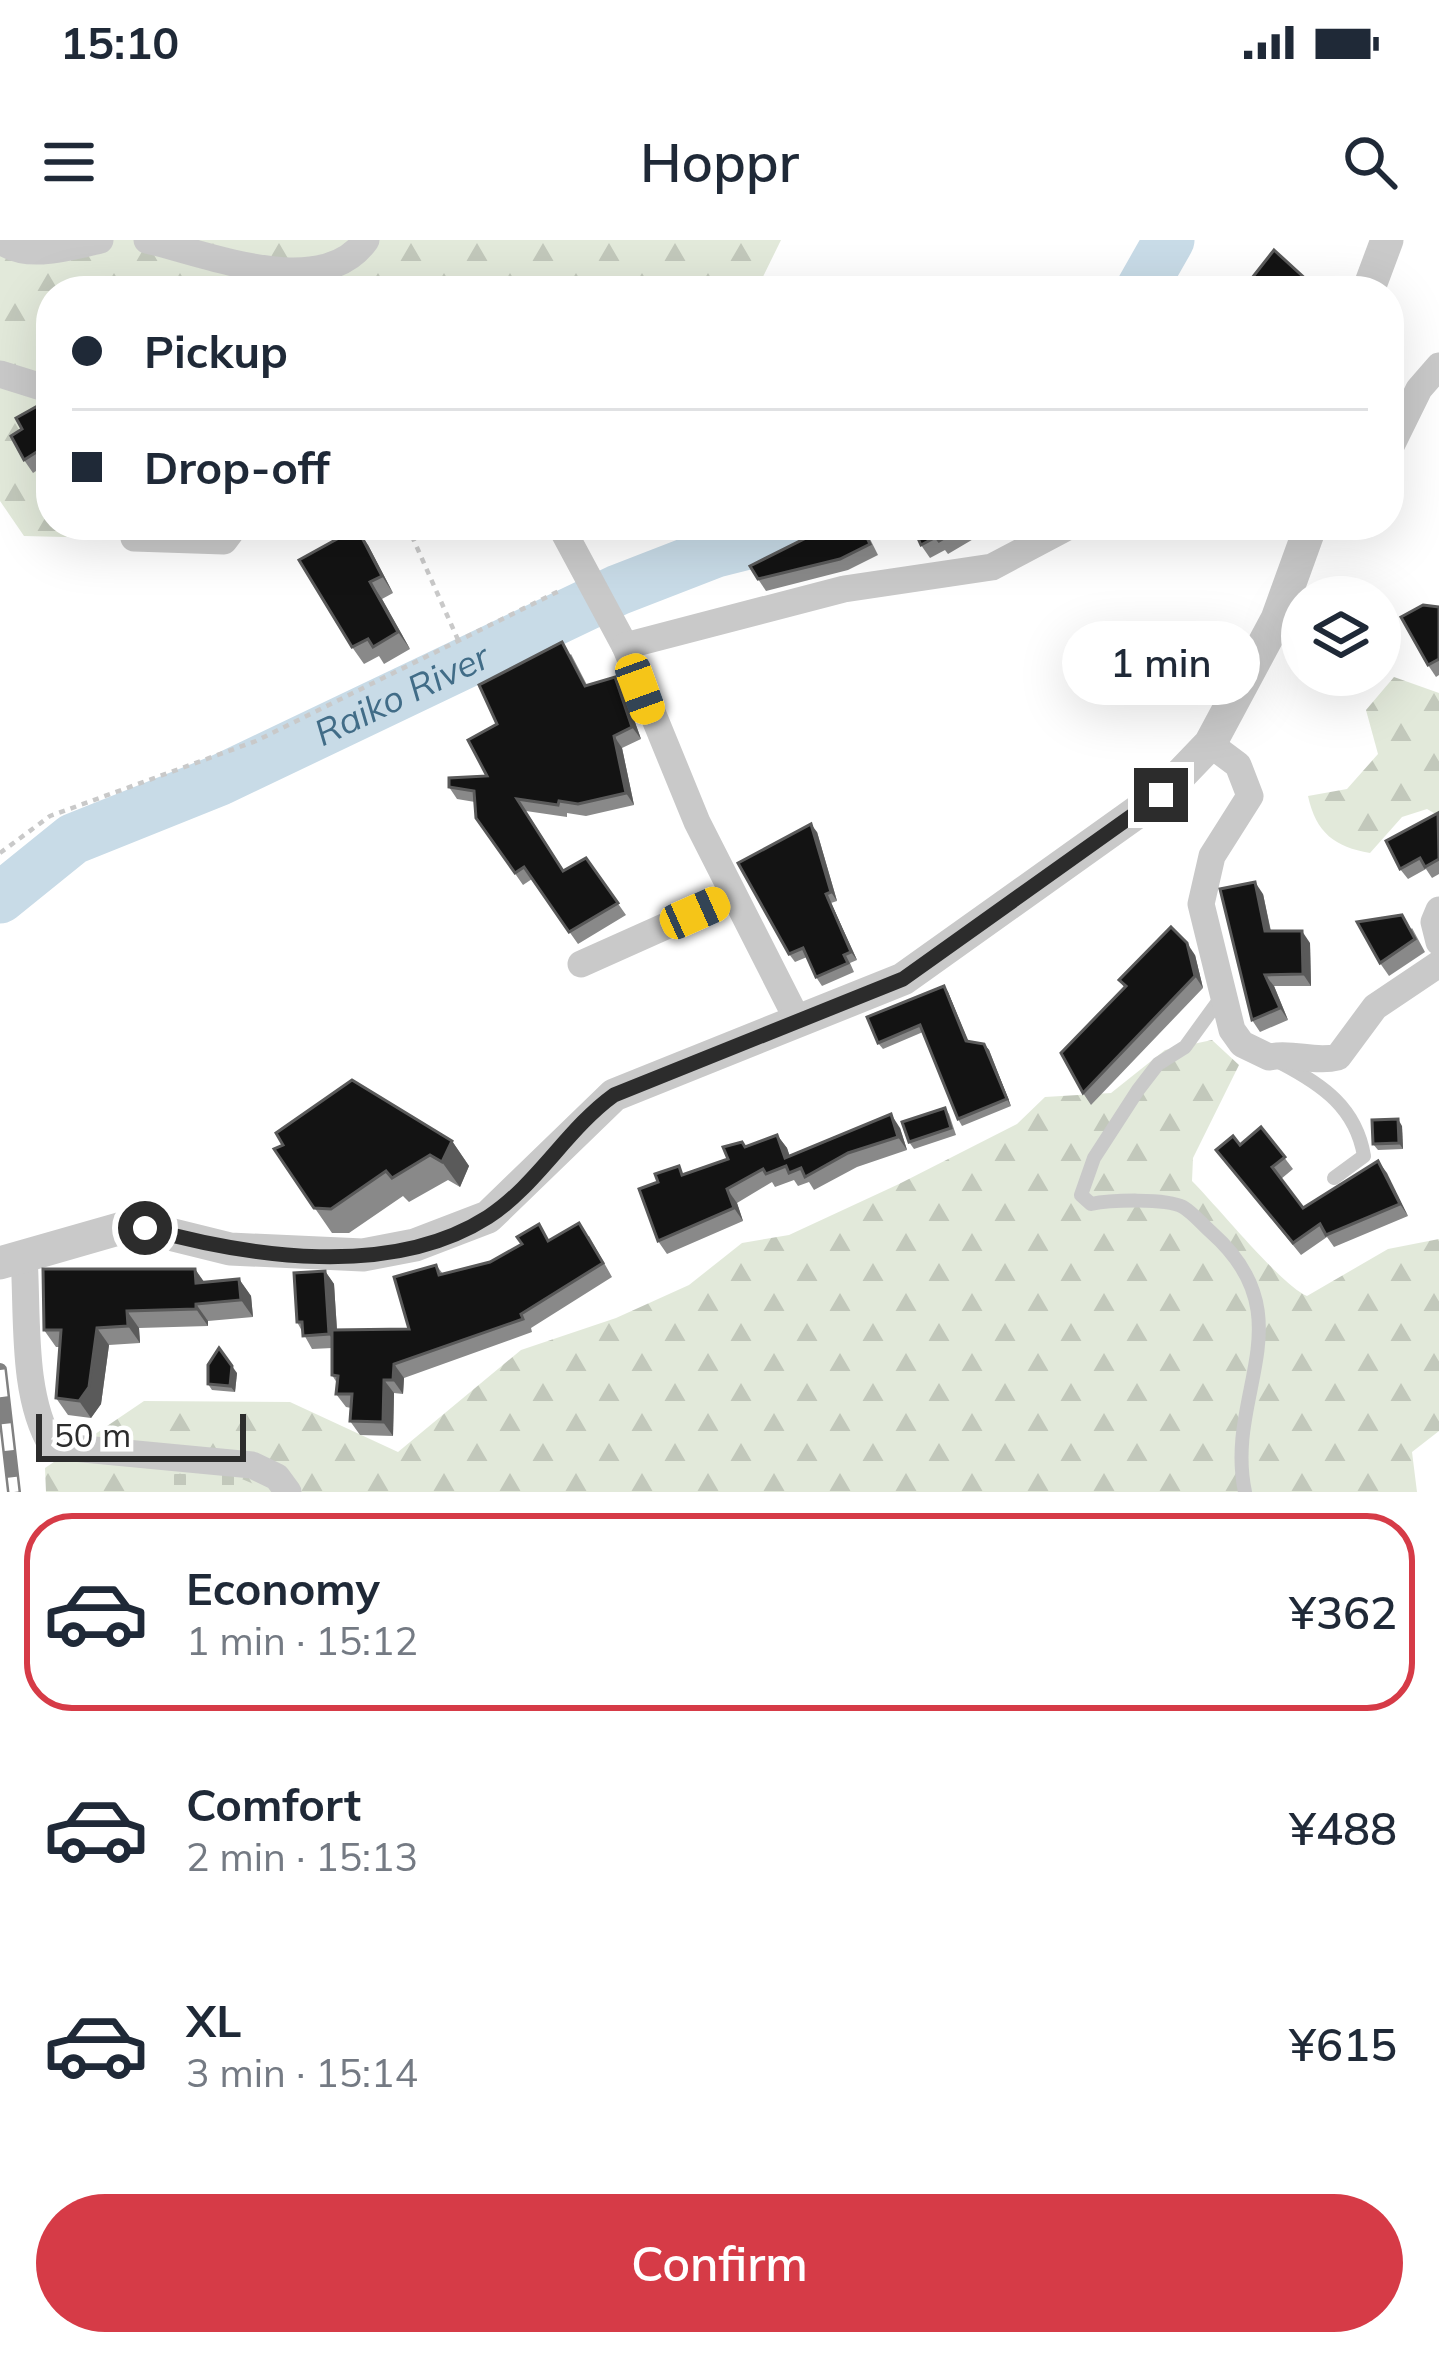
<!DOCTYPE html>
<meta charset="utf-8">
<style>
body{margin:0;font-family:Mulish,sans-serif;background:#f6f6f7;color:#1f2937;height:100vh;display:flex;flex-direction:column;font-size:45px;white-space:nowrap}
*{box-sizing:border-box;margin:0}
p{font-size:39px;color:#747a83}
.icon{flex:none;width:66px;height:66px;fill:none;stroke:currentColor;stroke-width:2;stroke-linecap:round;stroke-linejoin:round}
.map{position:relative;height:1252px;overflow:hidden}
.details{display:flex;flex-direction:column;background:#fff;flex:1}
.details>*{flex:none}
.banner{position:absolute;left:36px;top:36px;width:1368px;height:264px;border-radius:48px;box-shadow:0 12px 48px #0002;display:grid;align-content:center;height:264px;padding:0 36px;background:#fff}
.buttons{position:absolute;left:1281px;top:336px;display:grid;gap:24px}
.buttons a{display:grid;place-items:center;width:120px;height:120px;border-radius:50%;background:#fff;box-shadow:0 12px 48px #0002;font-size:60px}
.scale{position:absolute;left:36px;bottom:30px;width:210px;box-sizing:border-box;padding-left:12px;border:6px solid #2c2c2c;border-top:0;font-size:33px;line-height:42px;white-space:nowrap;color:#2c2c2c;-webkit-text-stroke:9px #fff;paint-order:stroke}
.end{position:absolute;width:54px;height:54px;margin:-27px;border:15px solid #2c2c2c;background:#fff;box-shadow:0 0 0 6px #fff}
.from{border-radius:50%}
.bubble{position:absolute;height:84px;border-radius:42px;background:#fff;box-shadow:0 12px 48px #0002;font-size:39px;font-weight:600;line-height:84px;text-align:center}
.car{position:absolute;width:36px;height:72px;margin:-36px -18px;border-radius:15px;box-shadow:0 0 9px 3px #0007;background:linear-gradient(#f5c518 24%,#345 0 40%,#f5c518 0 76%,#345 0 86%,#f5c518 0)}
.banner b{display:flex;align-items:center;gap:42px;height:114px;font-size:45px}
.banner b+b{border-top:3px solid #e0e1e3}
.banner i{width:30px;height:30px;background:#1f2937}
ul{padding:21px 0 0;list-style:none}
li{display:flex;align-items:center;gap:36px;height:198px;margin:0 24px 18px;padding:0 12px;border:6px solid transparent;border-radius:48px}
li div{flex:1}
li b{display:block;font-size:45px}
li em{font-style:normal;font-weight:600}
li.current{border-color:#d63b47}
li>.icon{width:108px;height:108px;stroke-width:1.5}
.button{display:flex;gap:24px;margin-top:auto;padding:24px 36px}
.button a{flex:1;height:138px;border-radius:72px;background:#d63b47;color:#fff;font-size:48px;font-weight:600;line-height:138px;text-align:center}
.status{display:flex;justify-content:space-between;align-items:center;height:84px;padding:0 60px;background:#fff;direction:ltr}
.status svg{height:33px;fill:currentColor}
header{display:flex;justify-content:space-between;align-items:center;height:156px;padding:0 36px;background:#fff;font-size:54px;font-weight:600}
.map>svg:first-child{display:block}
.forest{fill:url(#forest-firs)}
.cemetery{fill:url(#cemetery-stones)}
.lines{fill:none;stroke-linecap:round;stroke-linejoin:round}
.river{stroke:#c8dbe7;stroke-width:51}
.path{stroke:#c9c9c9;stroke-width:4.5;stroke-dasharray:6 6;stroke-linecap:butt}
.service{stroke:#c9c9c9;stroke-width:14}
.minor{stroke:#c9c9c9;stroke-width:27}
.tertiary{stroke:#c9c9c9;stroke-width:33}
.rail-casing{stroke:#818181;stroke-width:14}
.rail{stroke:#fff;stroke-width:9;stroke-dasharray:27;stroke-linecap:butt}
.wall{fill:#898989}
.shaded-wall{fill:#5a5a5a}
.building{fill:#131313;stroke:#5a5a5a;stroke-width:3}
.route{stroke:#2c2c2c;stroke-width:15}
.labels{text-anchor:middle;dominant-baseline:central;stroke-width:12;stroke-linejoin:round;paint-order:stroke}
.water-label{font-size:36px;font-style:italic;fill:#416c87;stroke:#fff}
</style>
<div class="status"><b>15:10</b><svg viewBox="0 0 49 12"><path d="M0 12V9h3v3zM5 12V6h3v6zM10 12V3h3v9zM15 12V0h3v12zM26 1h20v11H26zM47 4h2v5h-2z"/></svg></div>
<header><svg class="icon" aria-label="menu" viewBox="0 0 24 24"><path d="M4 6h16M4 12h16M4 18h16"/></svg>Hoppr<svg class="icon" aria-label="search" viewBox="0 0 24 24"><circle cx="10" cy="10" r="6"/><path d="M15 15l6 6"/></svg></header>
<div class="map">
<svg width="1439" height="1252" viewBox="0 0 1439 1252">
<defs>
<pattern id="forest-firs" width="22" height="20" patternUnits="userSpaceOnUse" patternTransform="scale(3)"><rect width="22" height="20" fill="#e2e9da"/><path d="M5 1l3.5 6h-7zM16 11l3.5 6h-7z" fill="#c2c8bb"/></pattern>
<pattern id="cemetery-stones" width="16" height="16" patternUnits="userSpaceOnUse" patternTransform="scale(3)"><rect width="16" height="16" fill="#e2e9da"/><path d="M2 7V4a2 2 0 0 1 4 0v3zM10 15v-3a2 2 0 0 1 4 0v3z" fill="#c2c8bb"/></pattern>
</defs>
<rect width="100%" height="100%" fill="#fff"/>
<g class="forest">
<polygon points="0,0 781,0 756,51 51,51 51,285 265,285 224,301 24,296 0,261"/>
<path d="M1394 437 1439 453V576L1427 569 1402 577 1370 613C1335 607 1316 593 1308 556L1347 549 1378 514 1366 470Z"/>
<path d="M1212 800 1239 825 1193 918 1192 941C1218 967 1281 1045 1307 1056L1388 1009 1439 999V1191L1412 1212 1417 1252H46L45 1228 144 1161 290 1162 398 1212 521 1110 616 1078 689 1045 742 1003 789 995 899 944 1017 884 1045 857 1111 853 1165 810Z"/>
</g>
<polygon class="cemetery" points="145,1234 230,1234 273,1252 146,1252"/>
<g class="lines">
<g class="river">
<polyline points="1140,51 1169,0"/>
<path id="s1" d="M0 658 73 599 220 540 618 350 716 312 823 285"/>
</g>
<g class="path">
<polyline points="407,285 459,402"/>
<polyline points="0,613 50,576 256,501 563,349"/>
</g>
<g class="service">
<path d="M1222 756 1185 807 1158 824 1138 850 1094 918 1081 955 1091 964C1110 960 1166 958 1183 967 1193 973 1202 984 1211 992 1308 1078 1224 1154 1245 1252"/>
<path d="M1281 823C1323 845 1356 868 1364 916L1334 938"/>
</g>
<g class="minor">
<path d="M0 0C26 21 70 7 100 0"/>
<path d="M147 0C207 14 323 62 366 0"/>
<polyline points="0,134 51,150"/>
<polyline points="1389,210 1419,149 1439,126"/>
<polyline points="560,285 625,406 697,582 798,781"/>
<polyline points="134,298 224,301 236,285"/>
<polyline points="625,406 844,349 992,327 1071,285"/>
<path d="M1210 504 1238 525 1250 556 1212 616 1201 664 1232 790 1242 804 1269 817C1294 812 1314 823 1338 817L1375 767 1439 724"/>
<polyline points="1439,670 1434,682 1439,702"/>
<polyline points="581,724 733,656"/>
<path d="M24 1017C28 1075 21 1155 52 1206L252 1225 277 1237 288 1252"/>
</g>
<g class="tertiary">
<polyline points="1368,51 1387,0"/>
<polyline points="0,1023 122,988 145,988 230,1009 363,1015 415,1005 488,977 614,855 903,739 1161,555 1210,504 1277,379 1311,285"/>
</g>
<g class="rail-casing">
<polyline id="rail" points="0,1130 14,1252"/>
</g>
<use href="#rail" class="rail"/>
</g>
<g class="wall">
<polygon points="1309,42 1315,51 1251,51"/>
<polygon points="51,161 51,210 48,212 51,221 33,233 24,220 22,189"/>
<polygon points="863,285 878,315 848,330 766,351 758,339"/>
<polygon points="912,285 983,285 987,291 948,314 945,310 930,318 921,305"/>
<polygon points="368,305 393,353 382,359 410,409 384,424 379,416 364,424 352,407"/>
<polygon points="1439,367 1439,435 1436,437 1428,425"/>
<polygon points="571,414 587,445 623,449 641,499 622,508 634,565 586,576 567,573 567,577 526,571 564,631 586,618 626,675 578,704 532,639 523,645 476,578 475,562 457,559 449,547 487,536 497,484"/>
<polygon points="1439,574 1439,634 1432,638 1426,629 1408,639 1400,629"/>
<polygon points="817,592 837,661 831,663 857,720 850,723 854,732 822,746 816,737 807,717 795,722 789,714"/>
<polygon points="1263,654 1271,691 1310,703 1311,746 1274,746 1288,780 1260,792 1252,780"/>
<polygon points="1412,688 1425,712 1389,736 1380,723"/>
<polygon points="1195,715 1203,748 1091,865 1083,853 1124,747 1119,740"/>
<polygon points="944,746 948,752 968,801 984,804 989,810 1011,866 962,886 958,879 923,792 883,809 878,803"/>
<polygon points="945,868 949,874 956,895 914,909 909,902"/>
<polygon points="1402,886 1403,909 1378,910 1373,904"/>
<polygon points="1261,887 1293,929 1281,939 1303,968 1378,921 1408,976 1334,1007 1327,997 1301,1015 1216,910 1240,905"/>
<polygon points="900,888 907,910 857,927 814,950 809,942 798,946 794,940 775,947 772,942 737,963 743,981 667,1014 658,1001 685,934 728,919 745,907 777,895 787,908 790,917"/>
<polygon points="452,901 469,926 460,947 448,940 409,962 403,956 349,993 332,993 274,909"/>
<polygon points="589,996 612,1037 531,1088 532,1092 404,1138 403,1154 394,1153 393,1196 360,1195 350,1181 351,1168 346,1167 336,1154 337,1143 332,1135 332,1108 312,1109 297,1082 325,1031 334,1044 337,1090 409,1089 436,1025 443,1034 490,1022 549,1000"/>
<polygon points="195,1029 204,1043 239,1039 251,1056 253,1077 208,1081 208,1086 139,1088 140,1103 109,1105 101,1164 91,1178 68,1175 56,1158 60,1107 56,1107 44,1090"/>
<polygon points="237,1133 235,1152 212,1150 208,1144"/>
</g>
<g class="shaded-wall">
<polygon points="357,288 368,305 393,353 382,336"/>
<polygon points="370,342 382,359 410,409 398,392"/>
<polygon points="615,437 623,449 641,499 632,487"/>
<polygon points="614,496 622,508 634,565 626,553"/>
<polygon points="811,584 817,592 837,661 831,652"/>
<polygon points="1255,642 1263,654 1273,703 1265,691"/>
<polygon points="826,654 831,663 857,720 851,712"/>
<polygon points="1302,691 1310,703 1311,746 1303,734"/>
<polygon points="1187,703 1195,715 1203,748 1195,736"/>
<polygon points="1265,735 1274,746 1288,780 1280,768"/>
<polygon points="944,746 948,752 971,807 966,801"/>
<polygon points="984,804 989,810 1011,866 1007,859"/>
<polygon points="891,874 900,888 907,910 898,897"/>
<polygon points="1398,879 1402,886 1403,909 1399,903"/>
<polygon points="777,895 787,908 795,932 785,918"/>
<polygon points="452,901 469,926 460,947 442,922"/>
<polygon points="1378,921 1387,933 1408,976 1400,964"/>
<polygon points="727,949 737,963 743,981 734,968"/>
<polygon points="195,1029 207,1046 196,1043"/>
<polygon points="325,1031 334,1044 338,1107 329,1094"/>
<polygon points="239,1039 251,1056 253,1077 241,1060"/>
<polygon points="196,1064 208,1081 208,1086 196,1069"/>
<polygon points="127,1071 139,1088 140,1103 128,1086"/>
<polygon points="97,1088 109,1105 101,1164 91,1178 79,1161"/>
<polygon points="394,1124 404,1138 403,1154 393,1140"/>
<polygon points="232,1126 237,1133 235,1152 230,1146"/>
<polygon points="384,1140 394,1153 393,1196 383,1182"/>
</g>
<g class="building">
<polygon points="1274,10 1309,42 1279,51 1251,51 1248,43"/>
<polygon points="50,159 51,191 39,199 43,208 24,220 11,196 22,189 16,178"/>
<polygon points="832,285 861,285 870,304 840,319 758,339 750,326"/>
<polygon points="912,285 966,285 939,301 936,297 921,305"/>
<polygon points="357,288 382,336 370,342 398,392 373,407 368,399 352,407 299,320"/>
<polygon points="1423,365 1439,367 1439,419 1428,425 1401,377"/>
<polygon points="562,402 585,446 615,437 632,487 614,496 626,553 578,564 559,561 558,565 517,559 563,631 586,618 618,663 569,692 524,627 515,633 476,578 474,551 449,547 449,538 487,536 468,500 497,484 479,445"/>
<polygon points="1438,573 1439,619 1425,627 1420,618 1400,629 1386,601"/>
<polygon points="811,584 831,652 826,654 851,712 844,715 848,723 816,737 803,708 789,714 738,623"/>
<polygon points="1255,642 1265,691 1302,691 1303,734 1265,735 1280,768 1252,780 1220,649"/>
<polygon points="1402,675 1415,699 1380,723 1357,682"/>
<polygon points="1171,687 1187,703 1195,736 1083,853 1061,813 1126,746 1119,740"/>
<polygon points="944,746 966,801 984,804 1007,859 958,879 920,785 878,803 867,777"/>
<polygon points="352,840 452,901 442,922 430,915 392,938 386,931 331,969 314,968 274,909 283,905 276,893"/>
<polygon points="945,868 951,888 909,902 902,882"/>
<polygon points="891,874 898,897 848,913 805,937 801,928 789,933 786,926 766,934 763,929 727,949 734,968 658,1001 639,949 658,942 655,934 679,926 682,935 728,919 723,907 742,902 745,907 777,895 785,918"/>
<polygon points="1398,879 1399,903 1373,904 1372,880"/>
<polygon points="1261,887 1285,917 1272,927 1303,968 1378,921 1400,964 1326,995 1320,984 1293,1003 1216,910 1233,896 1240,905"/>
<polygon points="579,983 603,1023 521,1074 523,1079 394,1124 393,1140 384,1140 383,1182 350,1181 352,1154 336,1154 338,1136 332,1135 332,1090 409,1089 394,1037 436,1025 439,1035 490,1022 522,1004 517,997 539,984 548,1001"/>
<polygon points="43,1029 195,1029 196,1043 239,1039 241,1060 196,1064 196,1069 127,1071 128,1086 97,1088 89,1147 79,1161 56,1158 61,1090 44,1090"/>
<polygon points="325,1031 329,1094 303,1096 302,1082 297,1082 294,1033"/>
<polygon points="219,1108 232,1126 230,1146 208,1144 208,1125"/>
</g>
<g class="lines">
<path class="route" d="M145 988C249 1017 391 1039 488 977 537 945 567 889 614 855L903 739 1161 555"/>
</g>
<g class="labels">
<g class="water-label">
<text stroke="none"><textPath href="#s1" startOffset="453">Raiko River</textPath></text>
</g>
</g>
</svg>
<div class="buttons">
<a><svg class="icon" aria-label="layers" viewBox="0 0 24 24"><path d="M12 4l9 5-9 5-9-5zM3 14l9 5 9-5"/></svg></a>
</div>
<div class="scale">50 m</div>
<i class="end from" style="left:145px;top:988px"></i>
<i class="end" style="left:1161px;top:555px"></i>
<div class="bubble" style="left:1062px;top:381px;width:198px">1 min</div>
<i class="car" style="left:640px;top:449px;rotate:160deg"></i>
<i class="car" style="left:695px;top:673px;rotate:66deg"></i>
<div class="banner">
<b><i class="from"></i>Pickup</b>
<b><i></i>Drop-off</b>
</div>
</div>
<section class="details">
<ul>
<li class="current"><svg class="icon" aria-label="car" viewBox="0 0 24 24"><path d="M5 17H2v-5l4-1 3-4h7l3 4 3 1v5h-3M9 17h6M6 11h13"/><circle cx="7" cy="17" r="2"/><circle cx="17" cy="17" r="2"/></svg><div><b>Economy</b><p>1 min · 15:12</p></div><em>¥362</em></li>
<li><svg class="icon" aria-label="car" viewBox="0 0 24 24"><path d="M5 17H2v-5l4-1 3-4h7l3 4 3 1v5h-3M9 17h6M6 11h13"/><circle cx="7" cy="17" r="2"/><circle cx="17" cy="17" r="2"/></svg><div><b>Comfort</b><p>2 min · 15:13</p></div><em>¥488</em></li>
<li><svg class="icon" aria-label="car" viewBox="0 0 24 24"><path d="M5 17H2v-5l4-1 3-4h7l3 4 3 1v5h-3M9 17h6M6 11h13"/><circle cx="7" cy="17" r="2"/><circle cx="17" cy="17" r="2"/></svg><div><b>XL</b><p>3 min · 15:14</p></div><em>¥615</em></li>
</ul>
<div class="button"><a>Confirm</a></div>
</section>
